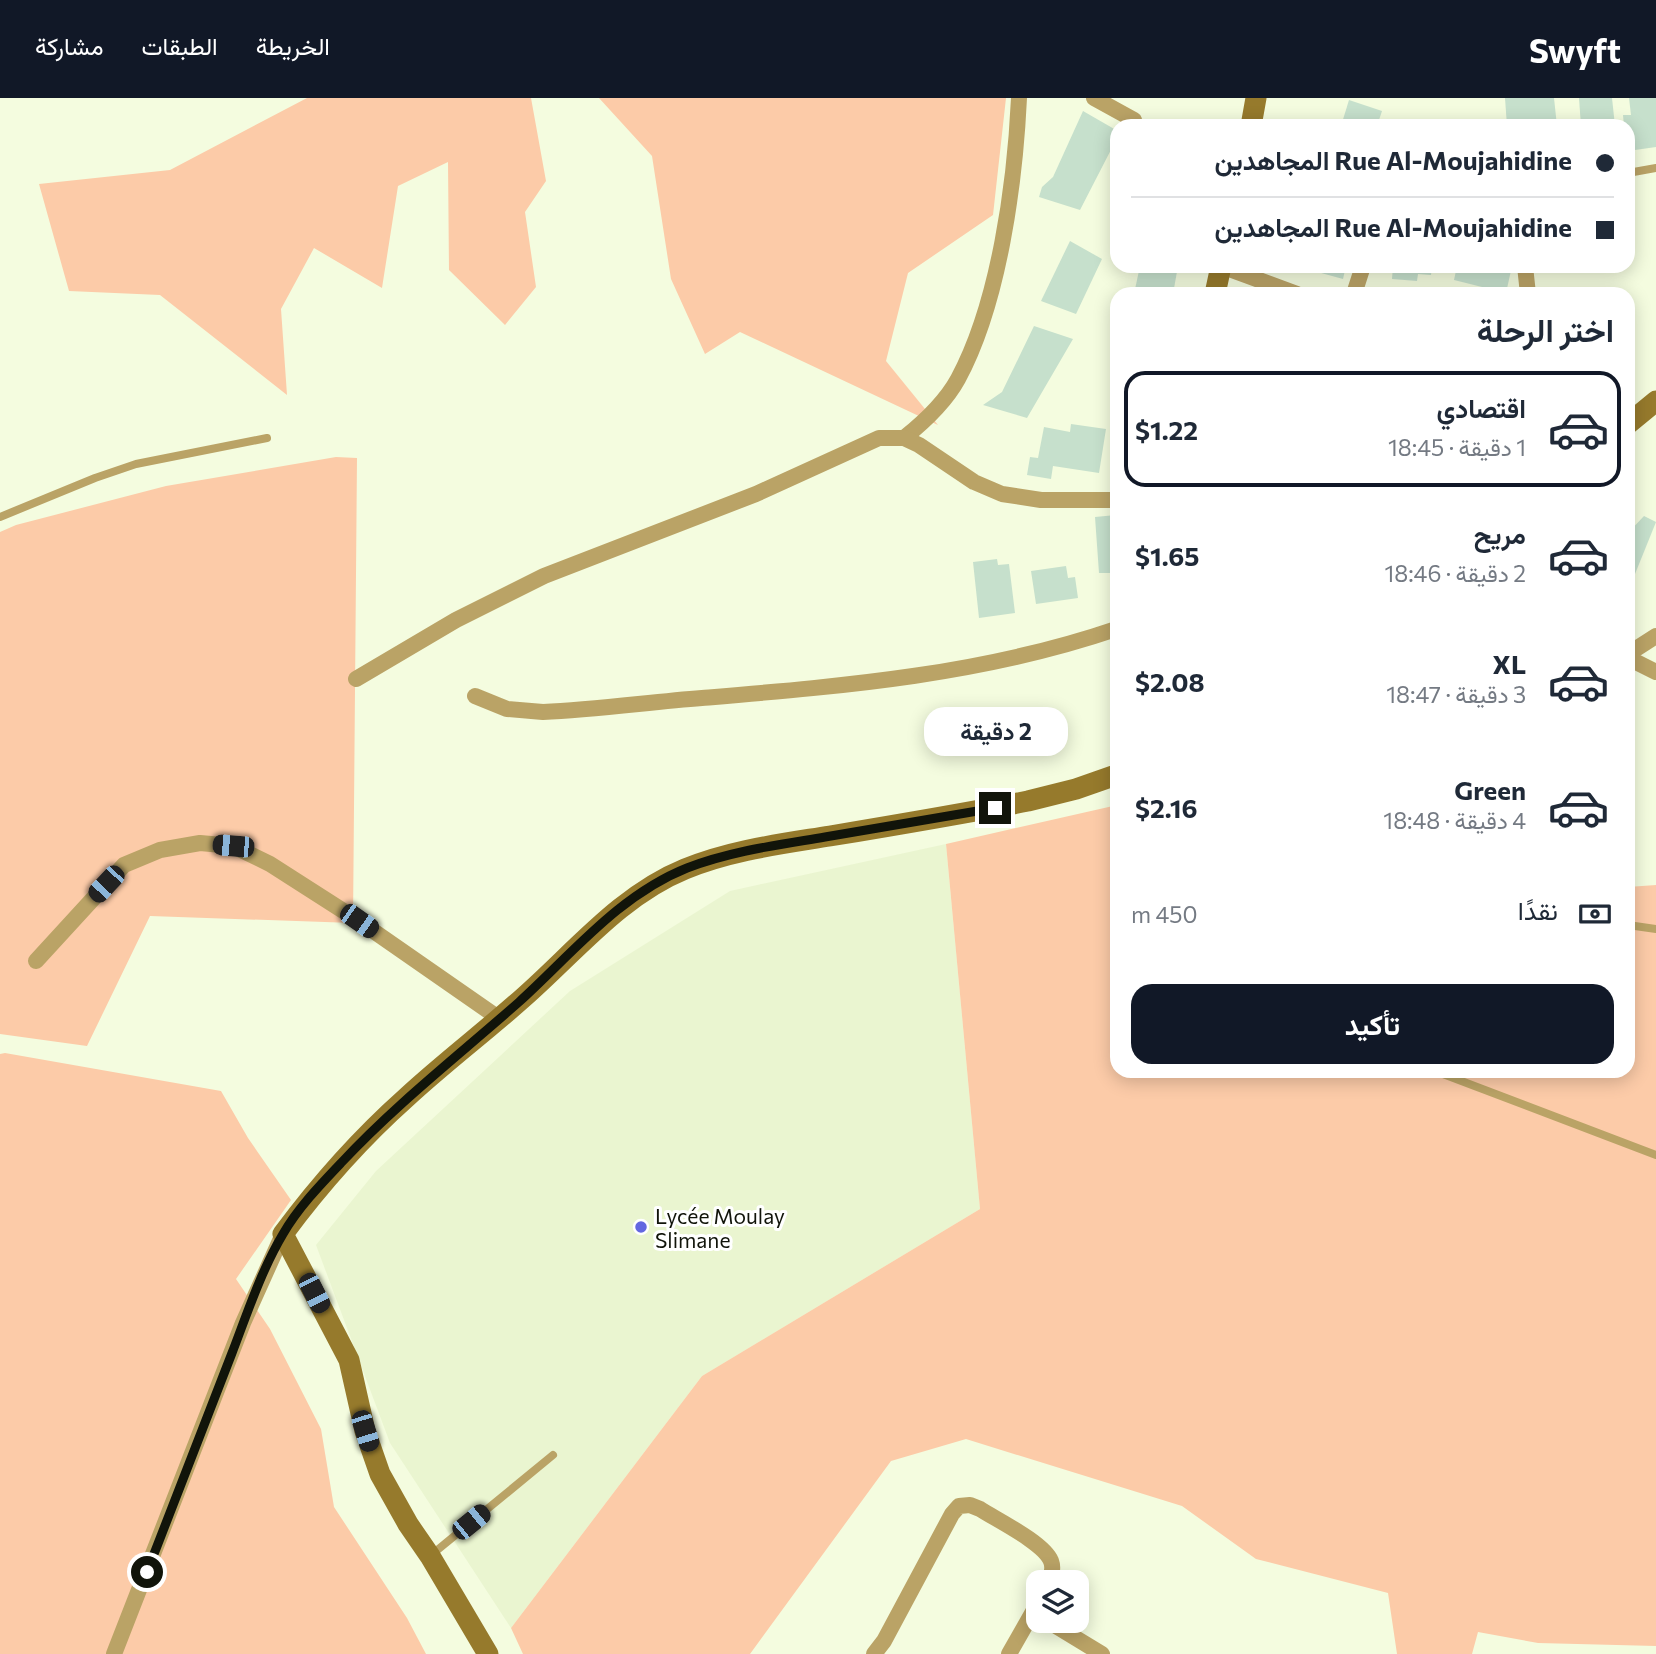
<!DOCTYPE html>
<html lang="ar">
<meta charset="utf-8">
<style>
body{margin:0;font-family:Commissioner,Vazirmatn,sans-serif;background:#f2f2f3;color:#1f2937;direction:rtl;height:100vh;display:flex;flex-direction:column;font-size:26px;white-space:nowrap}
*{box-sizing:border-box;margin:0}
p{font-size:23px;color:#747a83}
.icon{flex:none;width:38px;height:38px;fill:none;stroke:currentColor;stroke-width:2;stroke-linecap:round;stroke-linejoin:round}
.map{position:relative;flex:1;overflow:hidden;direction:ltr}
.side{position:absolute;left:1110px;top:189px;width:525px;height:791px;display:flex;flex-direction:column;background:#fff;border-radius:21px;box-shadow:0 4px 18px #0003;direction:rtl}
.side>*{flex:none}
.banner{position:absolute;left:1110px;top:21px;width:525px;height:154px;border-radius:21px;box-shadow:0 4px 18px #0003;direction:rtl;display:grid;align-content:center;height:154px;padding:0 21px;background:#fff}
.buttons{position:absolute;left:1026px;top:1472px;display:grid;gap:14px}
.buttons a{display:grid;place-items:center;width:63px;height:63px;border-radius:14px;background:#fff;box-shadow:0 4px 18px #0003;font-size:35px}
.end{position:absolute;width:32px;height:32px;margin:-16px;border:9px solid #11140a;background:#fff;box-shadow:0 0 0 4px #fff}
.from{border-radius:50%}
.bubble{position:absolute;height:49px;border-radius:21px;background:#fff;box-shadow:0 4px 18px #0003;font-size:23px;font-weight:700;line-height:49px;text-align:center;direction:rtl}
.car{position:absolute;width:21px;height:42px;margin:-21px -10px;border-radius:9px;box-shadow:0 0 5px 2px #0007;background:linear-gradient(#222 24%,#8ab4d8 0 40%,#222 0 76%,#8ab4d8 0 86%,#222 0)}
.banner b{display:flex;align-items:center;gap:24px;height:66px;font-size:26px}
.banner b+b{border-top:2px solid #e0e1e3}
.banner i{width:18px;height:18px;background:#1f2937}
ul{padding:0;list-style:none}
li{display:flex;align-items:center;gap:21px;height:116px;margin:0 14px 10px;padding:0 7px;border:4px solid transparent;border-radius:21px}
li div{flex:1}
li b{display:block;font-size:26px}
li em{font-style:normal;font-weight:700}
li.active{border-color:#111827}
li>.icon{width:63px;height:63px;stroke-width:1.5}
h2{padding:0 21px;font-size:32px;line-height:84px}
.pay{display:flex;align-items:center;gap:18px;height:77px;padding:0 21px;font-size:26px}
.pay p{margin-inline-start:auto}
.button{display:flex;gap:14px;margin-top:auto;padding:14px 21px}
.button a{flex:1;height:80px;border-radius:21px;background:#111827;color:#fff;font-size:28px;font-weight:700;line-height:80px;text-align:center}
header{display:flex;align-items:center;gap:42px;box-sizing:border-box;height:98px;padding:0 35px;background:#111827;color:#fff}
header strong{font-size:33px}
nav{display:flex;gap:38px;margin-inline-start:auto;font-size:24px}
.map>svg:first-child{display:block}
.built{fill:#eaf5d0}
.green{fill:#fccba8}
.building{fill:#c6e0cc}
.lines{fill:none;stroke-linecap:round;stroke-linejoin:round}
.lane{stroke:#baa366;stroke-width:8}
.street{stroke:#baa366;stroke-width:16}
.secondary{stroke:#967a2c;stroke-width:21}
.route{stroke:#11140a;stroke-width:9}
.poi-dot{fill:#6367e0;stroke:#fff;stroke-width:2.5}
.labels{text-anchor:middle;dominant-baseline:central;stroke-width:6;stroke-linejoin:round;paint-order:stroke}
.poi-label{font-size:21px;fill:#11140a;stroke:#fff;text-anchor:start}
</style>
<header>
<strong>Swyft</strong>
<nav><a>الخريطة</a><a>الطبقات</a><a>مشاركة</a></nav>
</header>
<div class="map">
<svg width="1656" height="1556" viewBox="0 0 1656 1556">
<rect width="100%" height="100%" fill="#f4fcdf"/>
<polygon class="built" points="946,746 980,1111 702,1278 511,1530 390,1345 316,1147 376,1073 570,893 730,793"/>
<g class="green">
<polygon points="307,0 531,0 546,83 525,114 536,189 505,227 449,172 448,64 398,88 382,190 314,150 281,211 287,297 160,197 69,193 39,86 170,72"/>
<polygon points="599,0 1006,0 993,117 908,175 886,263 938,327 740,234 705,256 671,181 652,58"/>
<polygon points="336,359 357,360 353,825 150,818 87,948 0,936 0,434 16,427 166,388"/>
<polygon points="1113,708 1116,709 1116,973 1628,973 1628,789 1656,787 1656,1548 1538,1545 1478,1534 1472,1556 1397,1556 1388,1495 1256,1461 1182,1408 966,1341 891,1363 750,1556 523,1556 511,1530 702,1278 980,1111 946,746"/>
<polygon points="5,955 221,993 248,1040 291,1102 236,1181 270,1231 321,1331 334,1409 407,1520 426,1556 0,1556 0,956"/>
</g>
<g class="building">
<polygon points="1505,0 1554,0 1557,28 1507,28"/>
<polygon points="1579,0 1612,0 1615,28 1581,28"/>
<polygon points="1629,0 1656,0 1656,49 1628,53 1628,28 1624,28 1623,17 1631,17"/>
<polygon points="1349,2 1382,13 1377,28 1341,28"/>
<polygon points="1083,13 1116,32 1116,42 1080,112 1039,99 1042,89 1053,79"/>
<polygon points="1070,143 1102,161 1076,216 1041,203"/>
<polygon points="1140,168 1178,168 1173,196 1134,196"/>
<polygon points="1303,168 1346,168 1343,181 1303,170"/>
<polygon points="1393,168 1432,168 1431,177 1418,176 1417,183 1392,181"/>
<polygon points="1457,168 1512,168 1506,195 1454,182"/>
<polygon points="1034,228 1073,241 1027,320 983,307 1002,294"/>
<polygon points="1071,326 1106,331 1099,375 1053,368 1051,381 1027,377 1030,359 1038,360 1044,329 1070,334"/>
<polygon points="1116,417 1116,484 1110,484 1110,475 1099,475 1095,419"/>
<polygon points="1644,418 1656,424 1635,476 1628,473 1628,435"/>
<polygon points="997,461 998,467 1009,466 1015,515 979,520 973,464"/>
<polygon points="1066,468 1068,480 1075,479 1078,500 1036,506 1031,473"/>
</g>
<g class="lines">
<g class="lane">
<polyline points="1628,75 1656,70"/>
<polyline points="0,419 95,380 136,366 267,340"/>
<polyline points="1628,827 1656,831"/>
<polyline points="1435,973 1656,1057"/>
<polyline points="430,1458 553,1357"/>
</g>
<g class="street">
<polyline points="1094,0 1134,22"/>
<polyline points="1221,168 1297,196"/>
<polyline points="1525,168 1528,196"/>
<polyline points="1354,196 1363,168"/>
<path d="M904 340C924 324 946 303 958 281 999 205 1015 86 1019 0"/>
<polyline points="1628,556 1656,538"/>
<polyline points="1628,560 1656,574"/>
<polyline points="356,581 456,522 544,478 756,396 879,340 904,340 919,347 974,384 1002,396 1041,402 1116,402"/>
<path d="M475 598 507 611 543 614C596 612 649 604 702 600 844 588 981 577 1116 531"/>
<polyline points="36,863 124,767 160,752 200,745 233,748 270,766 359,823 500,921"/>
<polyline points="1046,1522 1102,1556"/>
<polyline points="114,1556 243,1225 283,1136"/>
<path d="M874 1556 884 1543 952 1416 959 1408 970 1407 980 1411C997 1422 1044 1445 1051 1463 1054 1471 1051 1477 1048 1484"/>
<polyline points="1009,1556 1038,1505"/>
</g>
<g class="secondary">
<polyline points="1251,28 1256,0"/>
<polyline points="1215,196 1221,168"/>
<polyline points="1628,326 1656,303"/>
<path d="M488 1556 430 1458 408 1426 380 1376 365 1333 349 1262 283 1136C320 1086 361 1040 407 999 445 964 486 933 524 899 575 854 621 797 685 771 731 752 781 746 830 738 896 727 962 716 1028 703L1076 691 1116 677"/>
</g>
</g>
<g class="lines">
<path class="route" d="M147 1474C175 1401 203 1328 232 1255 247 1216 261 1173 283 1136 298 1110 320 1087 341 1065 396 1006 459 957 519 904 571 857 619 797 687 770 731 753 778 747 825 739 882 729 938 720 995 710"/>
</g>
<circle class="poi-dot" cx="641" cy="1129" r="7"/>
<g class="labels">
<g class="poi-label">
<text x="655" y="1117">Lycée Moulay<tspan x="655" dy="24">Slimane</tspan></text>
</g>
</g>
</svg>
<div class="buttons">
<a><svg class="icon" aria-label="layers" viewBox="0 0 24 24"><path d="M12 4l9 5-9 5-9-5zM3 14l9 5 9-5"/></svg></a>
</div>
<i class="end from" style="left:147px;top:1474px"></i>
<i class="end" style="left:995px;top:710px"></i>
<div class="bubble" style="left:924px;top:609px;width:144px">2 دقيقة</div>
<i class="car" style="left:233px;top:748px;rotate:275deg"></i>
<i class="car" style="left:106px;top:786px;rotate:223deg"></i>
<i class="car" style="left:359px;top:823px;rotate:125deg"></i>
<i class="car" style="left:314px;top:1195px;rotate:153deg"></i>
<i class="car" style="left:365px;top:1333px;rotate:163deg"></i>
<i class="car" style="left:471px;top:1424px;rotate:51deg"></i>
<div class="banner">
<b><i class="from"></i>Rue Al-Moujahidine المجاهدين</b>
<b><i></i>Rue Al-Moujahidine المجاهدين</b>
</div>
<section class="side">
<h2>اختر الرحلة</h2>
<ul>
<li class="active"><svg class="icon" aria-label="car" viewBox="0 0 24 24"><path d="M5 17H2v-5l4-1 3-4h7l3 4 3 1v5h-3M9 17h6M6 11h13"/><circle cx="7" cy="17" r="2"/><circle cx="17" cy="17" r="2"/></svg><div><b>اقتصادي</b><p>1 دقيقة · 18:45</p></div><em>$1.22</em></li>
<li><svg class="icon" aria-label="car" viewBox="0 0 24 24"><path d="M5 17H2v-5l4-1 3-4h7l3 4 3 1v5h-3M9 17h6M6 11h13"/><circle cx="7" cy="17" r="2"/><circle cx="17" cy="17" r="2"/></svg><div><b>مريح</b><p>2 دقيقة · 18:46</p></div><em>$1.65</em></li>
<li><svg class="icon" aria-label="car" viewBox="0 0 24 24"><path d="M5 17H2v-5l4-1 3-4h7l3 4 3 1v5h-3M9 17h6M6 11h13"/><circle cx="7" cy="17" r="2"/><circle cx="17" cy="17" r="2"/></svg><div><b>XL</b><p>3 دقيقة · 18:47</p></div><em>$2.08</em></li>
<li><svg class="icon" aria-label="car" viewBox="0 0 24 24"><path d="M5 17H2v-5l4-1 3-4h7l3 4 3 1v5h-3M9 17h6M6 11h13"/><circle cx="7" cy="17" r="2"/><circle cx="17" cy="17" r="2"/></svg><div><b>Green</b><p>4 دقيقة · 18:48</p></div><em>$2.16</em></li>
</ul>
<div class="pay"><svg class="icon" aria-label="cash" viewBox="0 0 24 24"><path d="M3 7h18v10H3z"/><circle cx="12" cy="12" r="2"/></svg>نقدًا<p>450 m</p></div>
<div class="button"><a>تأكيد</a></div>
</section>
</div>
